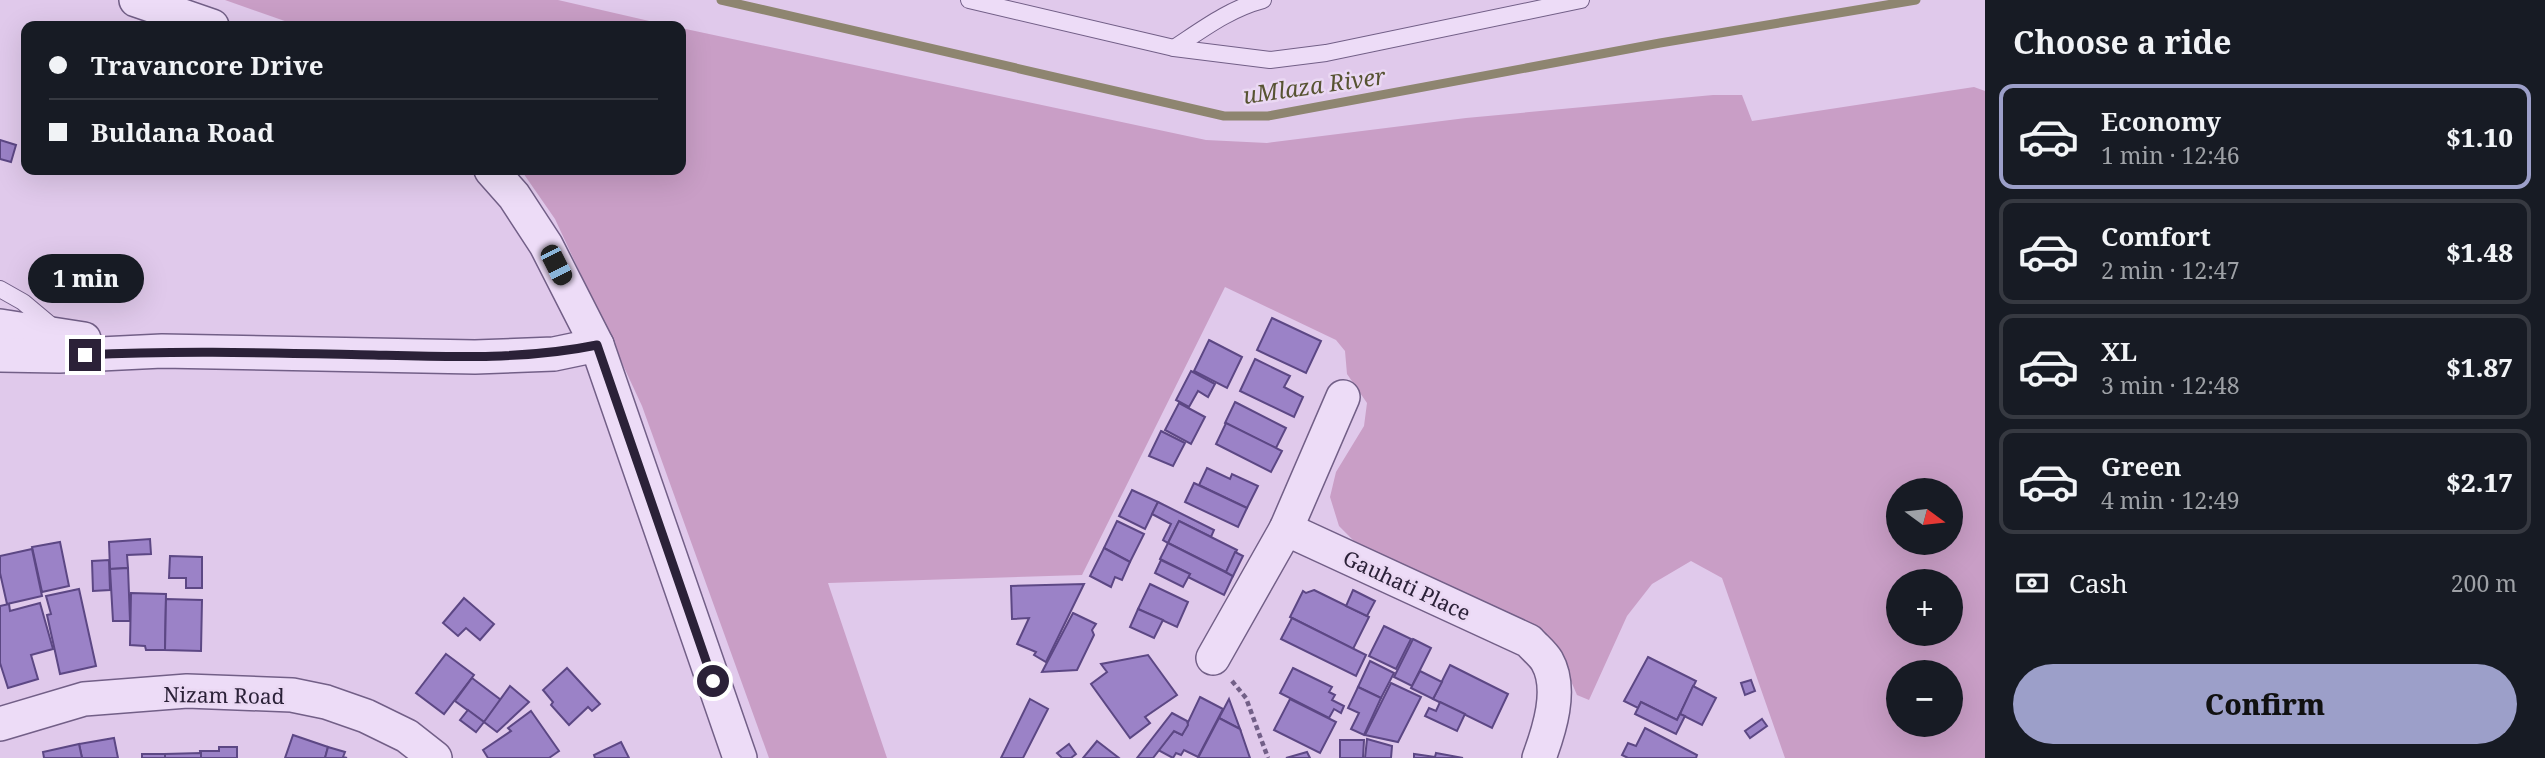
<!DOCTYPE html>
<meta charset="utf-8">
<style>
body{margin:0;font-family:"Noto Serif",serif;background:#242831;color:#f1f3f6;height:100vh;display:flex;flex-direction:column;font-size:26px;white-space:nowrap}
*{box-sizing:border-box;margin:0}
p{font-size:23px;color:#9ea1a6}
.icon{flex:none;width:38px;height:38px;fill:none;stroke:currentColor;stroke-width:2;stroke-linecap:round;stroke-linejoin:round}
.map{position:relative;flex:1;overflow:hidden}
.panel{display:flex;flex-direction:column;background:#171b24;width:560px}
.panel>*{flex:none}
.banner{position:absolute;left:21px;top:21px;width:665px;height:154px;border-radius:14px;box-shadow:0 7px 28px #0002;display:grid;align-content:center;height:154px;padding:0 28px;background:#171b24}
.needle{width:46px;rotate:105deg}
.tools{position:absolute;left:1886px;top:478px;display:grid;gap:14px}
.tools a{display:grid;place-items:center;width:77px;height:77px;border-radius:50%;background:#171b24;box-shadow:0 7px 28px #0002;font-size:35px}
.end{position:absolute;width:32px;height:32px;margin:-16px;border:9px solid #2b2138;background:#fff;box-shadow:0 0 0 4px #fff}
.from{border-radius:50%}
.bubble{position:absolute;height:49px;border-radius:24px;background:#171b24;box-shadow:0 7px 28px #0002;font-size:23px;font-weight:800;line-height:49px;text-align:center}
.car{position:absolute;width:21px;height:42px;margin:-21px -10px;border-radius:9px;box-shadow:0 0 5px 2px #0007;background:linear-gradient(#222 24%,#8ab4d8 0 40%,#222 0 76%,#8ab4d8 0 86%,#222 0)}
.banner b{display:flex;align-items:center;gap:24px;height:66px;font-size:26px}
.banner b+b{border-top:2px solid #363941}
.banner i{width:18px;height:18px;background:#f1f3f6}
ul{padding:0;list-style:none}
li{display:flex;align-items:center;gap:21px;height:105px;margin:0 14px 10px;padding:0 14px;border:4px solid #363941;border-radius:14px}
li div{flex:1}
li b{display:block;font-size:26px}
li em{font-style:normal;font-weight:800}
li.active{border-color:#9c9fc9}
li>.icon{width:63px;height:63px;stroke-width:1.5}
h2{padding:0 28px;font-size:32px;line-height:84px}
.pay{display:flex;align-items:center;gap:18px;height:77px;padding:0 28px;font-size:26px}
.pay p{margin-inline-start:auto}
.cta{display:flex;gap:14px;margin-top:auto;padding:14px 28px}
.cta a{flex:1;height:80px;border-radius:42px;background:#9c9fc9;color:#111;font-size:28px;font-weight:800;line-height:80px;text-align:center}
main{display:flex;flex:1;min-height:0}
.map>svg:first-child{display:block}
.green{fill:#c99ec6;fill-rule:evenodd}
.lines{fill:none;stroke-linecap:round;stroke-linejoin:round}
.stream{stroke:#8e8570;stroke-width:9}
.building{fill:#9b82c7;stroke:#5c4784;stroke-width:2}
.lane-casing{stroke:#725f87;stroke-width:18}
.street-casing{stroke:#725f87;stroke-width:36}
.path{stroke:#725f87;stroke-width:4.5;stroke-dasharray:5 3.5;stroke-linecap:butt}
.lane{stroke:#eddcf7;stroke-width:16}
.street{stroke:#eddcf7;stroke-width:33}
.route{stroke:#2b2138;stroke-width:9}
.labels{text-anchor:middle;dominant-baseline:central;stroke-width:5;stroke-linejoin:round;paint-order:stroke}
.street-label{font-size:21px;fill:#2b2138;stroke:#ead8f3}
.water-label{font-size:23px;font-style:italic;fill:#575332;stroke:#ead8f3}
</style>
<main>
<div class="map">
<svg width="1985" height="758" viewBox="0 0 1985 758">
<rect width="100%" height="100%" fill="#e0c9eb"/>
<g class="green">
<polygon points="225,0 558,0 671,26 299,26"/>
<path d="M681 28 1206 140 1267 143 1466 118 1713 95H1742L1752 121 1974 87 1985 91V758H1785L1722 578 1691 561 1652 584 1627 616 1589 700 1577 695 1555 644 1537 628 1354 541 1339 526 1330 497 1336 472 1364 426 1367 403 1347 374 1345 351 1336 340 1225 287 1082 575 828 583 887 758H769L642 406 555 219 521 170H681ZM1899 490H1951V542H1899ZM1899 581H1951V634H1899ZM1899 672H1951V724H1899Z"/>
</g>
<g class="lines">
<polyline class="stream" points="721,0 1224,116 1268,116 1660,43 1916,0"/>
</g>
<g class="building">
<polygon points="0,140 16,145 11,162 0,159"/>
<polygon points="1272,318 1321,341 1306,373 1257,350"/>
<polygon points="1209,340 1242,357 1227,388 1194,371"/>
<polygon points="1255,359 1290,376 1284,387 1303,397 1294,417 1240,391"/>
<polygon points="1191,371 1215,384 1208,397 1198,391 1189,407 1176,400"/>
<polygon points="1235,402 1286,428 1276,448 1225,423"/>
<polygon points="1179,403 1205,417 1191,444 1165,430"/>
<polygon points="1226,423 1282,451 1271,472 1216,444"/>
<polygon points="1161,431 1185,443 1173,466 1149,456"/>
<polygon points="1207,468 1230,479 1232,474 1258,486 1247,508 1199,485"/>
<polygon points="1194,483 1247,508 1238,527 1185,502"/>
<polygon points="1132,490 1158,502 1145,529 1119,516"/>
<polygon points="1158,502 1214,530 1211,537 1179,521 1168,543 1163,540 1171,524 1152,514"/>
<polygon points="1117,521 1144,534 1130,562 1104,548"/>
<polygon points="1179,521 1237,550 1226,572 1168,543"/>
<polygon points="150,539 151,554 127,555 128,568 110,569 109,542"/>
<polygon points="60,542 69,586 42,592 32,547"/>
<polygon points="1168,543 1233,576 1224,595 1188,577 1190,574 1160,559"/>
<polygon points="1104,548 1130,562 1122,580 1115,577 1111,587 1090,576"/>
<polygon points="32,549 42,596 7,604 0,573 0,556"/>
<polygon points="1235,552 1243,556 1233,576 1226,572"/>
<polygon points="170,556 202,557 202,588 186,588 186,578 169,578"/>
<polygon points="109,560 110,590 93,591 92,561"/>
<polygon points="1161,560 1190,574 1183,587 1155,573"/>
<polygon points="128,568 130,621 113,621 110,569"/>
<polygon points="1084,584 1046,662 1034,655 1036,652 1017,644 1029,618 1012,619 1011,586"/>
<polygon points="1150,584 1188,602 1177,627 1138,609"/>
<polygon points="79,589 96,666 60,674 47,615 51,614 46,596"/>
<polygon points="1314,590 1369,617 1353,649 1290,617 1303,591 1306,593"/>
<polygon points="1353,590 1375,601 1367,616 1346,606"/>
<polygon points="131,593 166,594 165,650 146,650 145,646 130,645"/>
<polygon points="464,598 494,624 480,640 466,628 458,636 443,623"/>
<polygon points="166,599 202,600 201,651 165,650"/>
<polygon points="40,603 53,649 31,655 38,679 8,688 0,663 0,606 9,604 10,611"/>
<polygon points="1138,609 1163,620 1154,638 1130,627"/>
<polygon points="1073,613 1096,624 1092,630 1094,635 1077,670 1042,672"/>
<polygon points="1292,618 1366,655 1356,676 1281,639"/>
<polygon points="1384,626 1411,639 1396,669 1369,656"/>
<polygon points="1413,639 1431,648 1412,686 1394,677"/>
<polygon points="446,654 474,675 444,714 416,693"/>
<polygon points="1148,655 1177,695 1145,717 1150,723 1130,738 1091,684 1107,672 1101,664"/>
<polygon points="1648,657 1696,681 1677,720 1641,702 1638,708 1624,701"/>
<polygon points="1370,661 1394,673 1381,698 1358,687"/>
<polygon points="1450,665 1508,694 1492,728 1433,699"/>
<polygon points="567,668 600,704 592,711 588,707 569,725 551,705 553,702 543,690"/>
<polygon points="1293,668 1332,687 1329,692 1335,695 1332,700 1344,706 1341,713 1334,709 1329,718 1280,693"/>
<polygon points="1420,671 1442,682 1433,699 1411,688"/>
<polygon points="472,678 501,700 484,722 455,701"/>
<polygon points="1751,680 1755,691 1745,695 1741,683"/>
<polygon points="1391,683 1421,697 1398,742 1365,735"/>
<polygon points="510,686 529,702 497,732 484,722"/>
<polygon points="1693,686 1716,698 1702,725 1680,714"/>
<polygon points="1358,687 1381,698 1364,735 1351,729 1359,713 1348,708"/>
<polygon points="1200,697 1223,709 1198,757 1184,750 1181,755 1176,753 1173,758 1158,750 1174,731 1182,735"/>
<polygon points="1030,699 1048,709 1023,758 1001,758"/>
<polygon points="1229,699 1240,729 1219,718"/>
<polygon points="1290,699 1336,722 1320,753 1274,730"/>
<polygon points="1440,702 1465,714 1457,731 1425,716 1429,708 1436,711"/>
<polygon points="1641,702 1677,720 1680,714 1685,716 1676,734 1635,714"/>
<polygon points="468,710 484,722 476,732 460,720"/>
<polygon points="531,711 559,751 549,758 488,758 483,750 511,731 508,728"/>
<polygon points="1172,713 1187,721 1188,725 1182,735 1174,731 1153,758 1137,758"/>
<polygon points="1219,718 1240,729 1250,758 1198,758"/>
<polygon points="1762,719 1767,726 1750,738 1745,731"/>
<polygon points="1645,728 1697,755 1696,758 1628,758 1622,755 1628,743 1636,746"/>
<polygon points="293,735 328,747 325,758 285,758"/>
<polygon points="114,738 118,758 82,758 79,744"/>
<polygon points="1367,739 1392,746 1391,758 1365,758"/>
<polygon points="1340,740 1364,740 1363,758 1340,758"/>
<polygon points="1097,741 1119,758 1083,758"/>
<polygon points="621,742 629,758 595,758 594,755"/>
<polygon points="79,744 82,758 44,758 43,752"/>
<polygon points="1069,744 1076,754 1071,758 1062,758 1057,753"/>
<polygon points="219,747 237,747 237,758 201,758 200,751 219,751"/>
<polygon points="328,747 345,752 343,757 347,758 325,758"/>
<polygon points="1307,752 1310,758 1286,758"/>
<polygon points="201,753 201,758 165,758 165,754"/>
<polygon points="1436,753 1463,758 1414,758 1414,754 1435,757"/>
<rect x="142" y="754" width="23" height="4"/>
</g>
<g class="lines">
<g class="lane-casing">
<g id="lane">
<polyline points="969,0 1174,48 1270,60 1326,53 1581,0"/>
<path d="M1174 48C1203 29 1229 9 1263 0"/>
<polyline points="0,289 23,302 54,328"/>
</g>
</g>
<g class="street-casing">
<g id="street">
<polyline points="136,0 212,26"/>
<polyline points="491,170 514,196 546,245 597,345 740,758"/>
<polyline points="0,326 84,339"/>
<polyline points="0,355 59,356 162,351 475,357 554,354 597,345"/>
<path d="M1286 529 1529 641C1534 647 1543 654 1547 661 1563 689 1549 731 1539 758"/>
<polyline points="1213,658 1286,529 1343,397"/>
<polyline points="0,724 84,699 187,691 292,695 326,702 366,716 407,736 435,758"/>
</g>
</g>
<polyline class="path" points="1232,681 1246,698 1268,758"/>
<use href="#lane" class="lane"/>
<use href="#street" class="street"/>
</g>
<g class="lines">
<path class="route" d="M85 355C181 350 277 353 374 355 449 357 524 360 597 345L713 681"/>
</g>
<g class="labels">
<g class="street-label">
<text transform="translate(1407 585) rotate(25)">Gauhati Place</text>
<text transform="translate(224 695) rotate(1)">Nizam Road</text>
</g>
<g class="water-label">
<text transform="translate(1314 85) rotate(-8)">uMlaza River</text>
</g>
</g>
</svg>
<div class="tools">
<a><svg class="needle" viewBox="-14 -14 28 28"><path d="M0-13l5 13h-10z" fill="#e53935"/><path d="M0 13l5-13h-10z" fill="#9ea1a6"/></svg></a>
<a>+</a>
<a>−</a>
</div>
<i class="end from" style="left:713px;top:681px"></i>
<i class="end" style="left:85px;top:355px"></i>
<div class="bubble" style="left:28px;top:254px;width:116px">1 min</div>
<i class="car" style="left:556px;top:265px;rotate:153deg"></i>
<div class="banner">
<b><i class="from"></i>Travancore Drive</b>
<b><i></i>Buldana Road</b>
</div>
</div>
<section class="panel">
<h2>Choose a ride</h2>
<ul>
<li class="active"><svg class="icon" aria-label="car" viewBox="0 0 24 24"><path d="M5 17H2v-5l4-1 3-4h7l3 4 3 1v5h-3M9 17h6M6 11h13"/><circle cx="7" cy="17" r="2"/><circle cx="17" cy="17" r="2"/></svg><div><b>Economy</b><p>1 min · 12:46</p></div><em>$1.10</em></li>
<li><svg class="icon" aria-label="car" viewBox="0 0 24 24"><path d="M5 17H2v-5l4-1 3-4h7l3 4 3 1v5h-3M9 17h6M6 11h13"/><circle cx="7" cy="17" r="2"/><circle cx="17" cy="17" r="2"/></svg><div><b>Comfort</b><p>2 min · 12:47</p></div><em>$1.48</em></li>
<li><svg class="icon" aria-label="car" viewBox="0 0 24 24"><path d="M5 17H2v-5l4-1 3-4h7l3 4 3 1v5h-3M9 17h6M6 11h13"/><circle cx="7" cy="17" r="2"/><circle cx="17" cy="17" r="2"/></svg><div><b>XL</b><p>3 min · 12:48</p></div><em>$1.87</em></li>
<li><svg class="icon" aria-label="car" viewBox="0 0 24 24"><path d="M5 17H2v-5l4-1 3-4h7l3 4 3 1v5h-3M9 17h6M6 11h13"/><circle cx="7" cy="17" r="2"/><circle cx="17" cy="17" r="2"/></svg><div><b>Green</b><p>4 min · 12:49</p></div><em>$2.17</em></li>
</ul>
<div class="pay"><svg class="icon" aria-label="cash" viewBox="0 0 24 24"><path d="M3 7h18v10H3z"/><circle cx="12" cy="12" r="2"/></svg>Cash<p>200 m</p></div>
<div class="cta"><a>Confirm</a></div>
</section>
</main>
